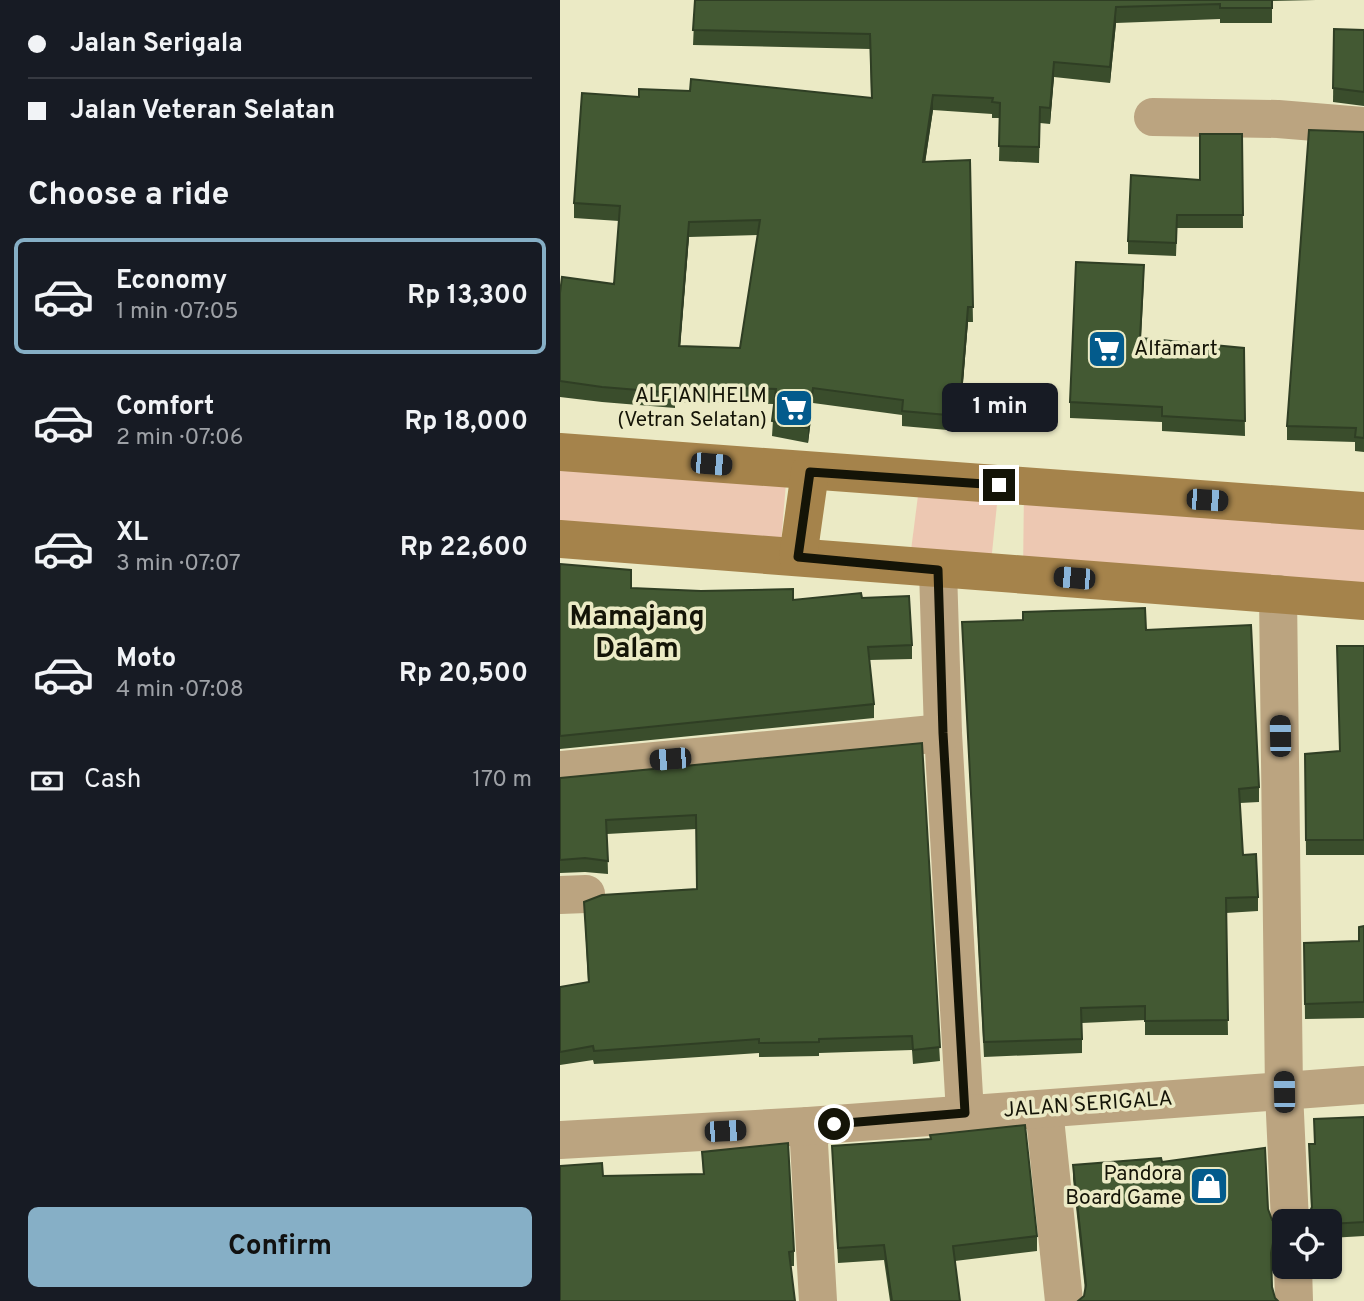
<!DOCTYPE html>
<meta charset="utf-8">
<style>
body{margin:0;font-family:Overpass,sans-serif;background:#242831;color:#f1f3f6;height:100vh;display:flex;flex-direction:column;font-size:26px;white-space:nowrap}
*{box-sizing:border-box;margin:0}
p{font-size:23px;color:#9ea1a6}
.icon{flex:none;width:38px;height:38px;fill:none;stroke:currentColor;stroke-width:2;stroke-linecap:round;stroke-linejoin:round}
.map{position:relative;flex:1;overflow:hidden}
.panel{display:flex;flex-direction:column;background:#171b24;width:560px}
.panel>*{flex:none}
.hud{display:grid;align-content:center;height:154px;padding:0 28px;background:#171b24}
.fabs{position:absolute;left:712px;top:1209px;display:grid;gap:14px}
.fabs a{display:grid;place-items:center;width:70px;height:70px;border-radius:10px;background:#171b24;box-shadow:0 2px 5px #0004;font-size:35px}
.end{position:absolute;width:32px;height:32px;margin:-16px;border:9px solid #141407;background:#fff;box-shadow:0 0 0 4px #fff}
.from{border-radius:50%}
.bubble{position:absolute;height:49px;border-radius:10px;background:#171b24;box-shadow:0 2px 5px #0004;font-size:23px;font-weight:700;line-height:49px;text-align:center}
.car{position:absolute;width:21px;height:42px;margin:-21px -10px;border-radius:9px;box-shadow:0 0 5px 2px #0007;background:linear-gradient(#222 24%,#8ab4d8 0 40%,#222 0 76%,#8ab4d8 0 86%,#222 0)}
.hud b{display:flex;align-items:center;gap:24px;height:66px;font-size:26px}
.hud b+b{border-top:2px solid #363941}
.hud i{width:18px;height:18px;background:#f1f3f6}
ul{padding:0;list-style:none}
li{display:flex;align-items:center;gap:21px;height:116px;margin:0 14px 10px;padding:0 14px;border:4px solid transparent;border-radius:10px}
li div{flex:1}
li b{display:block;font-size:26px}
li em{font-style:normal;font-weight:700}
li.active{border-color:#86afc6}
li>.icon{width:63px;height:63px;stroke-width:1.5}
h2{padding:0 28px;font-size:32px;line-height:84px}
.pay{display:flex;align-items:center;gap:18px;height:77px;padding:0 28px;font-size:26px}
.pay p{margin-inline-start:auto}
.action{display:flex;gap:14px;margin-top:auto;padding:14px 28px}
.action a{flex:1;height:80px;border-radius:10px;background:#86afc6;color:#111;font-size:28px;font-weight:700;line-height:80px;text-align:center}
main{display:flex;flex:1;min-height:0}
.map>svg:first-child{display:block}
.green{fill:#edc8b2}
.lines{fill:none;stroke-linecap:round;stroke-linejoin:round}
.street{stroke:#bba480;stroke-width:38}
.secondary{stroke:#a5834b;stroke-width:38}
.wall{fill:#3a4d2c;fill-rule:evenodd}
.shaded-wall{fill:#2f3e24}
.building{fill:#435933;stroke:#2f3e24;stroke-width:2;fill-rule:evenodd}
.route{stroke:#141407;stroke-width:9}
.labels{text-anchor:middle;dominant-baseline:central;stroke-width:7;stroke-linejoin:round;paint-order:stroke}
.poi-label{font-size:21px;fill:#141407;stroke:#ebeac5;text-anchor:end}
.street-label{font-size:21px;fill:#141407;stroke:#ebeac5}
.district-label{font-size:28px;font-weight:bold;fill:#141407;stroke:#ebeac5}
</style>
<main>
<section class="panel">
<div class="hud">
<b><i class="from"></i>Jalan Serigala</b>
<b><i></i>Jalan Veteran Selatan</b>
</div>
<h2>Choose a ride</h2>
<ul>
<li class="active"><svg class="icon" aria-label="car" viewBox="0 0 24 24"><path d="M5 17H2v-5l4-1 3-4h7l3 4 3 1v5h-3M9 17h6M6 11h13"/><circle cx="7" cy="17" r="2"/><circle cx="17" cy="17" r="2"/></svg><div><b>Economy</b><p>1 min · 07:05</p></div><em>Rp 13,300</em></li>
<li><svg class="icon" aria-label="car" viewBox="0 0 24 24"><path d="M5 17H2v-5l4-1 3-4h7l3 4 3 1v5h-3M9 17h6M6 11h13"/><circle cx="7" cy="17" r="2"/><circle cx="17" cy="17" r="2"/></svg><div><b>Comfort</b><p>2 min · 07:06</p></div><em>Rp 18,000</em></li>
<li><svg class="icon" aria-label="car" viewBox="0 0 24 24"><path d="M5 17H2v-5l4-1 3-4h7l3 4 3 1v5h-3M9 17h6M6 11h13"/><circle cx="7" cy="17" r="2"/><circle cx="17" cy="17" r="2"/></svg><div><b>XL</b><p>3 min · 07:07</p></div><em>Rp 22,600</em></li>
<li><svg class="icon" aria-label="car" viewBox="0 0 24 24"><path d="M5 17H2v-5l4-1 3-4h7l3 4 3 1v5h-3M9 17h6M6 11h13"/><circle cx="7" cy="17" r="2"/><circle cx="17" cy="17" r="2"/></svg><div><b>Moto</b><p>4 min · 07:08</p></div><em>Rp 20,500</em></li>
</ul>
<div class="pay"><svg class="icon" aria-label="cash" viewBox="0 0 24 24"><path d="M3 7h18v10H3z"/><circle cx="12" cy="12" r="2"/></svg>Cash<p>170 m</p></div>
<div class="action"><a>Confirm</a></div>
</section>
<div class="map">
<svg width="804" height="1301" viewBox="0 0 804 1301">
<rect width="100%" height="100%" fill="#ebeac5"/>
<g class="green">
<polygon points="0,452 227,471 220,555 0,539"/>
<polygon points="360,480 439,485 430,572 349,566"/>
<polygon points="464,488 804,511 804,599 463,574"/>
</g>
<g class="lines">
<g class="street">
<polyline points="593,117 718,119 804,126"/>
<polyline points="378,570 383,733 405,1113"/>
<polyline points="718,594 724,1092 730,1222"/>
<polyline points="0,770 383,733"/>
<polyline points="0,895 26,894"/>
<polyline points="484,1109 504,1301"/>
<polyline points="248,1126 258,1301"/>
<polyline points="0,1140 248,1126 804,1085"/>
<polyline points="733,1267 734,1301"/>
</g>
<g class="secondary">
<polyline points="0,452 804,511"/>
<polyline points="0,539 804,601"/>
<polyline points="238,557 250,472"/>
</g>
</g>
<g class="wall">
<path d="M135 0H756L712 1V23H660V19L556 23 550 83 494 77 490 124 480 123 479 163 439 161 440 118H432V114L373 110 365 162 410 160 413 322H408L399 431 342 426V415L253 403 248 443 212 436 214 404 115 402V408L42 402 0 397V293L54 284 59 221 14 218V203L79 97 311 98 310 49 133 45ZM198 235 180 348 120 346 129 237Z"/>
<polygon points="774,29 804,30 804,106 773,102"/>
<polygon points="804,132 804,452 795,451 795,442 727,440 727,426"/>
<polygon points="682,134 683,228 617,228 616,256 568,254 568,241 640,180"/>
<polygon points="584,280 581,338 684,348 685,436 602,431 602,422 510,418 510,402"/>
<polygon points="0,564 71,588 233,600 302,598 352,645 352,659 309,660 314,704 314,718 0,749"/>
<polygon points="402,622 586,630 699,787 699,802 680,803 683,855 698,897 698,911 666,913 668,1035 585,1035 585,1020 522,1023 522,1053 424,1057"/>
<polygon points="804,646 804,855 746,855 745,754 779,751"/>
<polygon points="362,743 380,1061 353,1064 352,1050 259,1053 259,1056 199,1057 199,1053 34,1064 33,1060 0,1065 0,987 28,983 24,902 137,889 136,829 47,834 48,874 25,872 0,873 0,778"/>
<polygon points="804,926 804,1018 745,1019 744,943 799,941 799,927"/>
<polygon points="804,1117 804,1236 770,1238 770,1222 751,1209 749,1144 754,1144 754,1119"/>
<polygon points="272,1146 477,1236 477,1251 395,1261 400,1301 330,1301 324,1260 278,1263"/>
<polygon points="142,1152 234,1251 234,1266 231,1266 43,1176 143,1174"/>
<polygon points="602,1162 708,1209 721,1249 713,1257 524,1296 525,1290 513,1179 513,1165"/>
</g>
<g class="shaded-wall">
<polygon points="556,7 556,23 550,83 550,67"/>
<polygon points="494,62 494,77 490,124 490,108"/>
<polygon points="373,95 373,110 363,177 363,162"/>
<polygon points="129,222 129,237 119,362 119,346"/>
<polygon points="408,307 408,322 399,431 399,416"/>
<polygon points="253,388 253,403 248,443 248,428"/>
<polygon points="721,1234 721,1249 713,1257 711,1268 711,1253 713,1243"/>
</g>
<g class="building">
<path d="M135 0H712V8H660V4L556 7 550 67 494 62 490 108 480 107 479 147 439 146 440 103 432 102 433 98 373 95 363 162 410 160 413 307H408L399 416 342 411 343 400 253 388 248 428 212 421 216 389 115 386V393L42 387 0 381V293L2 277 54 284 60 206 14 203 22 93 79 97V89L130 91 131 79 312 98 310 34 133 30ZM200 220 180 348 119 346 129 222Z"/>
<polygon points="774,29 804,30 804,92 773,88"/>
<polygon points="749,130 804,132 804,438 795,437 796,428 727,426"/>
<polygon points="640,134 682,134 683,215 617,215 616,243 568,241 571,175 640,180"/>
<polygon points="516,262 584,265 580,338 684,348 685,421 602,416 602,407 510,402"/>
<polygon points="0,564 71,570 71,588 141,591 233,589 233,600 301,593 302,598 349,596 352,645 308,647 314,704 0,736"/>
<polygon points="585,608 586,630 691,625 699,787 679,789 683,855 696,854 698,897 666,898 668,1020 585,1021 585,1006 521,1008 522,1039 424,1042 402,622 463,620 463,612"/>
<polygon points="777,646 804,646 804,840 746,840 745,754 780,751"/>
<polygon points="362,743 380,1047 353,1050 352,1036 259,1039 259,1042 199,1043 199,1039 34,1051 33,1046 0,1052 0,987 29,982 24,902 42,895 137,889 136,815 46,820 48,861 25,858 0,860 0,778"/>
<polygon points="804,926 804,1002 745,1004 744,943 799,941 799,927"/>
<polygon points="804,1117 804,1222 770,1224 770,1222 745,1222 752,1207 749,1144 755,1144 754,1119"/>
<polygon points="465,1125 477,1236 393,1246 400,1301 332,1301 324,1245 278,1248 272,1146 371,1139 370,1135"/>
<polygon points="228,1143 234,1251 229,1252 235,1301 0,1301 0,1166 42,1163 43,1176 144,1174 142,1152"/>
<polygon points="705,1148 708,1209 712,1220 721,1228 721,1234 713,1243 711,1253 712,1287 715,1298 718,1301 518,1301 524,1296 526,1285 513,1165 601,1158 602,1162"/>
</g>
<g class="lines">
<polyline class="route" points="274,1124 405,1113 383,733 378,570 238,557 250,472 439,485"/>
</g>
<defs>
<g id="supermarket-square" transform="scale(2.0125)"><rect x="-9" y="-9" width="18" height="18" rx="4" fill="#035b8c" stroke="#ebeac5"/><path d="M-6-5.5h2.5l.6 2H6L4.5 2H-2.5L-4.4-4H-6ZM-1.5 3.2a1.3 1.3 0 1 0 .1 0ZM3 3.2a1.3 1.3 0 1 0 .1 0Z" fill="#fff"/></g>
<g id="shop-square" transform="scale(2.0125)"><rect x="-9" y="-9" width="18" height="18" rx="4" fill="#035b8c" stroke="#ebeac5"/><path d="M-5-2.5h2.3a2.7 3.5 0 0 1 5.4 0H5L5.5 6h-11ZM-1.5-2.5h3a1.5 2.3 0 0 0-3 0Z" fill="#fff"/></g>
</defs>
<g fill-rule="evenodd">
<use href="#supermarket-square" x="547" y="349"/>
<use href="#supermarket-square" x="234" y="408"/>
<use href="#shop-square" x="649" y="1186"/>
</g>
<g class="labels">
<g class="poi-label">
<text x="574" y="349" text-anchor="start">Alfamart</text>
<text x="207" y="396">ALFIAN HELM<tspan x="207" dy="24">(Vetran Selatan)</tspan></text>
<text x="622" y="1174">Pandora<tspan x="622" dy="24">Board Game</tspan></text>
</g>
<g class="street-label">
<text transform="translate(528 1105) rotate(-4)">JALAN SERIGALA</text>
</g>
<g class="district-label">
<text x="77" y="618">Mamajang<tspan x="77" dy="32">Dalam</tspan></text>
</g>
</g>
</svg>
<div class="fabs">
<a><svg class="icon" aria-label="locate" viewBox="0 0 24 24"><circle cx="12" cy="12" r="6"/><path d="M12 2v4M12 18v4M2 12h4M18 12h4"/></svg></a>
</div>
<i class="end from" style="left:274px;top:1124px"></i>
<i class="end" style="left:439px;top:485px"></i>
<div class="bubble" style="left:382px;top:383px;width:116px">1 min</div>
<i class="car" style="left:151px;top:464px;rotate:95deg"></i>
<i class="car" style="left:647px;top:500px;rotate:94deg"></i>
<i class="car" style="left:514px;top:578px;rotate:275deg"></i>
<i class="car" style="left:720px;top:736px;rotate:359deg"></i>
<i class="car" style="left:110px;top:759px;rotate:265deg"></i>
<i class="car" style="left:724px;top:1092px;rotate:359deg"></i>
<i class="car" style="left:165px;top:1131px;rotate:87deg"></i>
</div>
</main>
